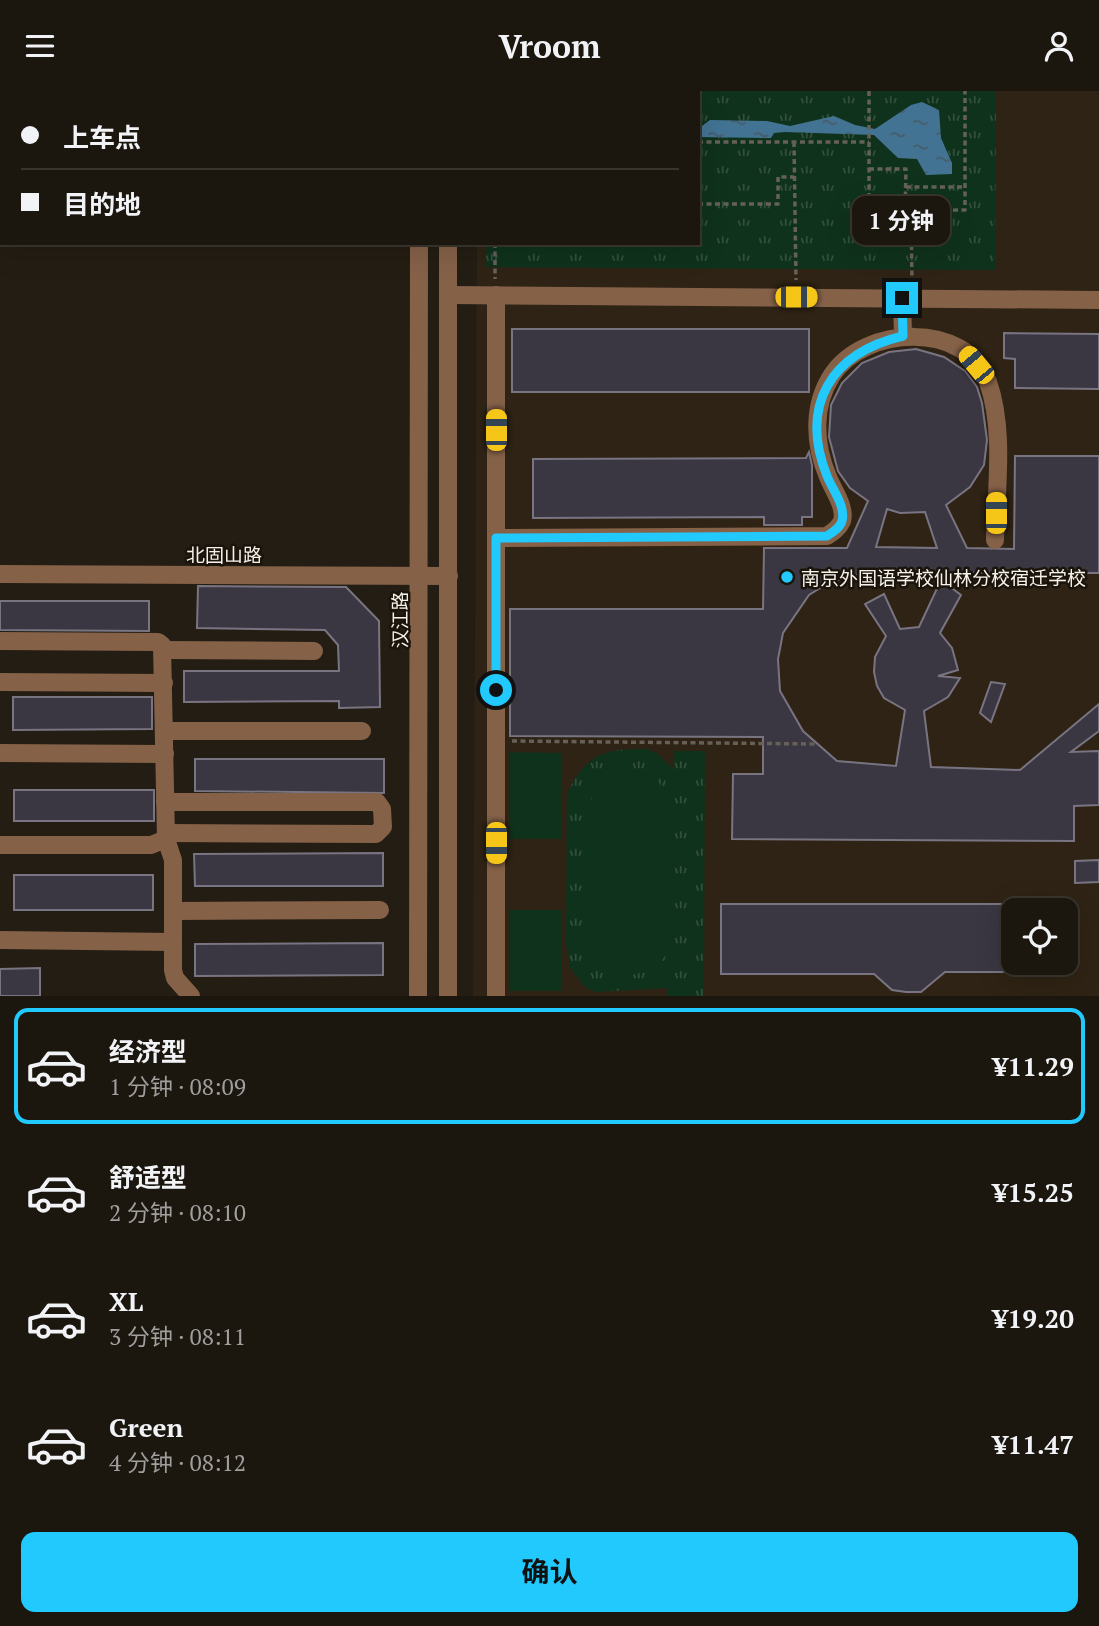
<!DOCTYPE html>
<html lang="zh">
<meta charset="utf-8">
<style>
body{margin:0;font-family:"PT Serif","Noto Sans SC",serif;background:#28231c;color:#f1f3f6;height:100vh;display:flex;flex-direction:column;font-size:26px;white-space:nowrap}
*{box-sizing:border-box;margin:0}
p{font-size:23px;color:#a09f9e}
.icon{flex:none;width:38px;height:38px;fill:none;stroke:currentColor;stroke-width:2;stroke-linecap:round;stroke-linejoin:round}
.map{position:relative;height:905px;overflow:hidden}
.side{display:flex;flex-direction:column;background:#1b160e;flex:1}
.side>*{flex:none}
.hud{position:absolute;left:0px;top:0px;width:700px;height:154px;box-shadow:0 7px 28px #0002,0 0 0 2px #39352e;display:grid;align-content:center;height:154px;padding:0 21px;background:#1b160e}
.tools{position:absolute;left:1001px;top:807px;display:grid;gap:14px}
.tools a{display:grid;place-items:center;width:77px;height:77px;border-radius:14px;background:#1b160e;box-shadow:0 7px 28px #0002,0 0 0 2px #39352e;font-size:35px}
.end{position:absolute;width:32px;height:32px;margin:-16px;border:9px solid #22c9fd;background:#111;box-shadow:0 0 0 4px #111}
.from{border-radius:50%}
.bubble{position:absolute;height:49px;border-radius:14px;background:#1b160e;box-shadow:0 7px 28px #0002,0 0 0 2px #39352e;font-size:23px;font-weight:700;line-height:49px;text-align:center}
.car{position:absolute;width:21px;height:42px;margin:-21px -10px;border-radius:9px;box-shadow:0 0 5px 2px #0007;background:linear-gradient(#f5c518 24%,#345 0 40%,#f5c518 0 76%,#345 0 86%,#f5c518 0)}
.hud b{display:flex;align-items:center;gap:24px;height:66px;font-size:26px}
.hud b+b{border-top:2px solid #39352e}
.hud i{width:18px;height:18px;background:#f1f3f6}
ul{padding:12px 0 0;list-style:none}
li{display:flex;align-items:center;gap:21px;height:116px;margin:0 14px 10px;padding:0 7px;border:4px solid transparent;border-radius:14px}
li div{flex:1}
li b{display:block;font-size:26px}
li em{font-style:normal;font-weight:700}
li.active{border-color:#22c9fd}
li>.icon{width:63px;height:63px;stroke-width:1.5}
.button{display:flex;gap:14px;margin-top:auto;padding:14px 21px}
.button a{flex:1;height:80px;border-radius:14px;background:#22c9fd;color:#111;font-size:28px;font-weight:700;line-height:80px;text-align:center}
header{display:flex;justify-content:space-between;align-items:center;height:91px;padding:0 21px;background:#1b160e;font-size:32px;font-weight:700}
.map>svg:first-child{display:block}
.built{fill:#2e2314;fill-rule:evenodd}
.grass{fill:url(#grass-tufts)}
.pitch{fill:#0f321c}
.water{fill:url(#water-ripples)}
.building{fill:#3a3642;stroke:#797481;stroke-width:2;fill-rule:evenodd}
.lines{fill:none;stroke-linecap:round;stroke-linejoin:round}
.path{stroke:#666057;stroke-width:3.5;stroke-dasharray:5 3.5;stroke-linecap:butt}
.minor{stroke:#856148;stroke-width:18}
.route{stroke:#22c9fd;stroke-width:9}
.poi-dot{fill:#22c9fd;stroke:#1a140b;stroke-width:2.5}
.labels{text-anchor:middle;dominant-baseline:central;stroke-width:5;stroke-linejoin:round;paint-order:stroke}
.street-label{font-size:19px;fill:#f6f1eb;stroke:#1a140b}
.poi-label{font-size:19px;fill:#f6f1eb;stroke:#1a140b;text-anchor:start}
</style>
<header><svg class="icon" aria-label="menu" viewBox="0 0 24 24"><path d="M4 6h16M4 12h16M4 18h16"/></svg>Vroom<svg class="icon" aria-label="person" viewBox="0 0 24 24"><circle cx="12" cy="8" r="4"/><path d="M4 21q1-7 8-7t8 7"/></svg></header>
<div class="map">
<svg width="1099" height="905" viewBox="0 0 1099 905">
<defs>
<pattern id="grass-tufts" width="24" height="20" patternUnits="userSpaceOnUse" patternTransform="scale(1.75)"><rect width="24" height="20" fill="#0f321c"/><path d="M3 7l-1-3M5 7V3M7 7l1-3M15 17l-1-3M17 17v-4M19 17l1-3" fill="none" stroke="#33503d"/></pattern>
<pattern id="water-ripples" width="26" height="14" patternUnits="userSpaceOnUse" patternTransform="scale(1.75)"><rect width="26" height="14" fill="#437393"/><path d="M2 4q2-2 4 0t4 0M15 11q2-2 4 0t4 0" fill="none" stroke="#475b69"/></pattern>
</defs>
<rect width="100%" height="100%" fill="#241d13"/>
<path class="built" d="M478 0H1099V905H473L477 152H698V2ZM1013 819H1066V872H1013Z"/>
<g class="grass">
<polygon points="486,0 996,0 995,179 485,176 486,152 698,152 698,2"/>
<path d="M646 658 657 662 674 679V660H705L704 905H668L667 897 596 901 586 897 570 877 566 851 567 702C588 662 603 658 646 658Z"/>
</g>
<g class="pitch">
<polygon points="510,661 561,662 561,748 509,748"/>
<path d="M620 680 636 681 656 688 675 714V847C660 893 596 899 586 847L587 717 597 697Z"/>
<polygon points="510,819 562,819 561,900 509,900"/>
</g>
<polygon class="water" points="922,11 939,19 941,47 952,72 952,83 926,84 917,68 898,67 874,44 785,41 774,42 771,47 698,46 698,38 710,29 767,30 790,35 834,25 855,34 875,38 911,14"/>
<g class="building">
<rect x="512" y="238" width="297" height="63"/>
<polygon points="1004,242 1099,243 1099,298 1015,297 1015,268 1004,267"/>
<path d="M916 258 944 266 965 280 977 296 982 312 987 349 984 374 970 396 946 414 967 457 1014 458 1015 365H1099V482L868 481 830 491 809 504 783 542 778 568 780 600 803 640 837 670 896 675 905 619 884 607 877 595 874 581 875 566 886 545 865 513 884 503 900 538 919 536 941 489 961 504 940 542 952 557 958 579 938 585 960 587 948 606 924 620 931 676 1020 679 1099 613V640L1071 661 1099 660V714L1074 715V750L732 748 733 683H763V646L510 645V518H763L764 457H847L868 410 850 397 838 380 829 346 831 314 842 292 862 272 889 261ZM887 418 900 422 925 421 937 457 876 456Z"/>
<polygon points="809,361 812,374 812,426 802,426 802,434 764,434 764,426 533,427 533,368 806,367"/>
<polygon points="198,495 346,496 379,530 380,616 339,617 339,610 184,611 184,580 339,580 338,554 325,539 197,537"/>
<polygon points="0,510 149,510 149,540 0,539"/>
<polygon points="991,591 1005,593 991,631 980,622"/>
<polygon points="13,606 152,606 152,638 13,639"/>
<polygon points="195,668 384,668 384,702 195,700"/>
<rect x="14" y="699" width="140" height="31"/>
<polygon points="383,762 383,795 195,795 194,763"/>
<polygon points="1099,769 1099,791 1075,792 1075,770"/>
<rect x="14" y="784" width="139" height="35"/>
<polygon points="721,813 1013,813 1013,881 945,881 921,901 906,901 892,899 874,883 721,883"/>
<polygon points="383,852 383,884 195,885 195,853"/>
<polygon points="40,877 40,905 0,905 0,878"/>
</g>
<g class="lines">
<g class="path">
<polyline points="869,0 869,120 965,119 965,0"/>
<polyline points="698,51 869,51"/>
<polyline points="794,51 796,189"/>
<polyline points="869,78 906,78 905,120"/>
<polyline points="906,96 965,96"/>
<polyline points="698,113 778,113 778,86 794,86"/>
<polyline points="911,120 912,191"/>
<polyline points="495,152 495,188"/>
<polyline points="512,650 816,653"/>
</g>
<g class="minor">
<polyline points="419,0 419,2"/>
<polyline points="447,0 447,2"/>
<polyline points="448,204 1099,209"/>
<polyline points="496,204 496,905"/>
<polyline points="902,207 903,245"/>
<path d="M496 447 827 445C833 441 839 437 842 430 846 416 833 399 828 386 814 353 812 315 832 284 864 235 966 229 988 291 1005 339 996 398 995 449"/>
<polyline points="0,483 449,485"/>
<polyline points="0,550 158,551 162,554 166,748 151,754 0,754"/>
<polyline points="163,559 314,560"/>
<polyline points="0,591 164,592"/>
<polyline points="164,640 362,640"/>
<polyline points="0,662 165,663"/>
<polyline points="165,711 377,711 382,718 383,736 376,743 166,742"/>
<polyline points="166,748 173,769 173,879 175,887 191,905"/>
<polyline points="173,820 380,819"/>
<polyline points="0,849 173,851"/>
<polyline points="418,905 419,152"/>
<polyline points="448,905 448,152"/>
</g>
</g>
<g class="lines">
<path class="route" d="M496 599V447L827 445C833 441 840 437 842 430 846 415 832 398 827 385 799 314 831 262 903 245L902 207"/>
</g>
<circle class="poi-dot" cx="787" cy="486" r="7"/>
<g class="labels">
<g class="street-label">
<text x="224" y="463">北固山路</text>
<text transform="translate(399 529) rotate(-90)">汉江路</text>
</g>
<g class="poi-label">
<text x="801" y="486">南京外国语学校仙林分校宿迁学校</text>
</g>
</g>
</svg>
<div class="tools">
<a><svg class="icon" aria-label="locate" viewBox="0 0 24 24"><circle cx="12" cy="12" r="6"/><path d="M12 2v4M12 18v4M2 12h4M18 12h4"/></svg></a>
</div>
<i class="end from" style="left:496px;top:599px"></i>
<i class="end" style="left:902px;top:207px"></i>
<div class="bubble" style="left:852px;top:105px;width:98px">1 分钟</div>
<i class="car" style="left:796px;top:206px;rotate:90deg"></i>
<i class="car" style="left:976px;top:274px;rotate:320deg"></i>
<i class="car" style="left:496px;top:339px;rotate:0deg"></i>
<i class="car" style="left:996px;top:422px;rotate:0deg"></i>
<i class="car" style="left:496px;top:752px;rotate:180deg"></i>
<div class="hud">
<b><i class="from"></i>上车点</b>
<b><i></i>目的地</b>
</div>
</div>
<section class="side">
<ul>
<li class="active"><svg class="icon" aria-label="car" viewBox="0 0 24 24"><path d="M5 17H2v-5l4-1 3-4h7l3 4 3 1v5h-3M9 17h6M6 11h13"/><circle cx="7" cy="17" r="2"/><circle cx="17" cy="17" r="2"/></svg><div><b>经济型</b><p>1 分钟 · 08:09</p></div><em>¥11.29</em></li>
<li><svg class="icon" aria-label="car" viewBox="0 0 24 24"><path d="M5 17H2v-5l4-1 3-4h7l3 4 3 1v5h-3M9 17h6M6 11h13"/><circle cx="7" cy="17" r="2"/><circle cx="17" cy="17" r="2"/></svg><div><b>舒适型</b><p>2 分钟 · 08:10</p></div><em>¥15.25</em></li>
<li><svg class="icon" aria-label="car" viewBox="0 0 24 24"><path d="M5 17H2v-5l4-1 3-4h7l3 4 3 1v5h-3M9 17h6M6 11h13"/><circle cx="7" cy="17" r="2"/><circle cx="17" cy="17" r="2"/></svg><div><b>XL</b><p>3 分钟 · 08:11</p></div><em>¥19.20</em></li>
<li><svg class="icon" aria-label="car" viewBox="0 0 24 24"><path d="M5 17H2v-5l4-1 3-4h7l3 4 3 1v5h-3M9 17h6M6 11h13"/><circle cx="7" cy="17" r="2"/><circle cx="17" cy="17" r="2"/></svg><div><b>Green</b><p>4 分钟 · 08:12</p></div><em>¥11.47</em></li>
</ul>
<div class="button"><a>确认</a></div>
</section>
